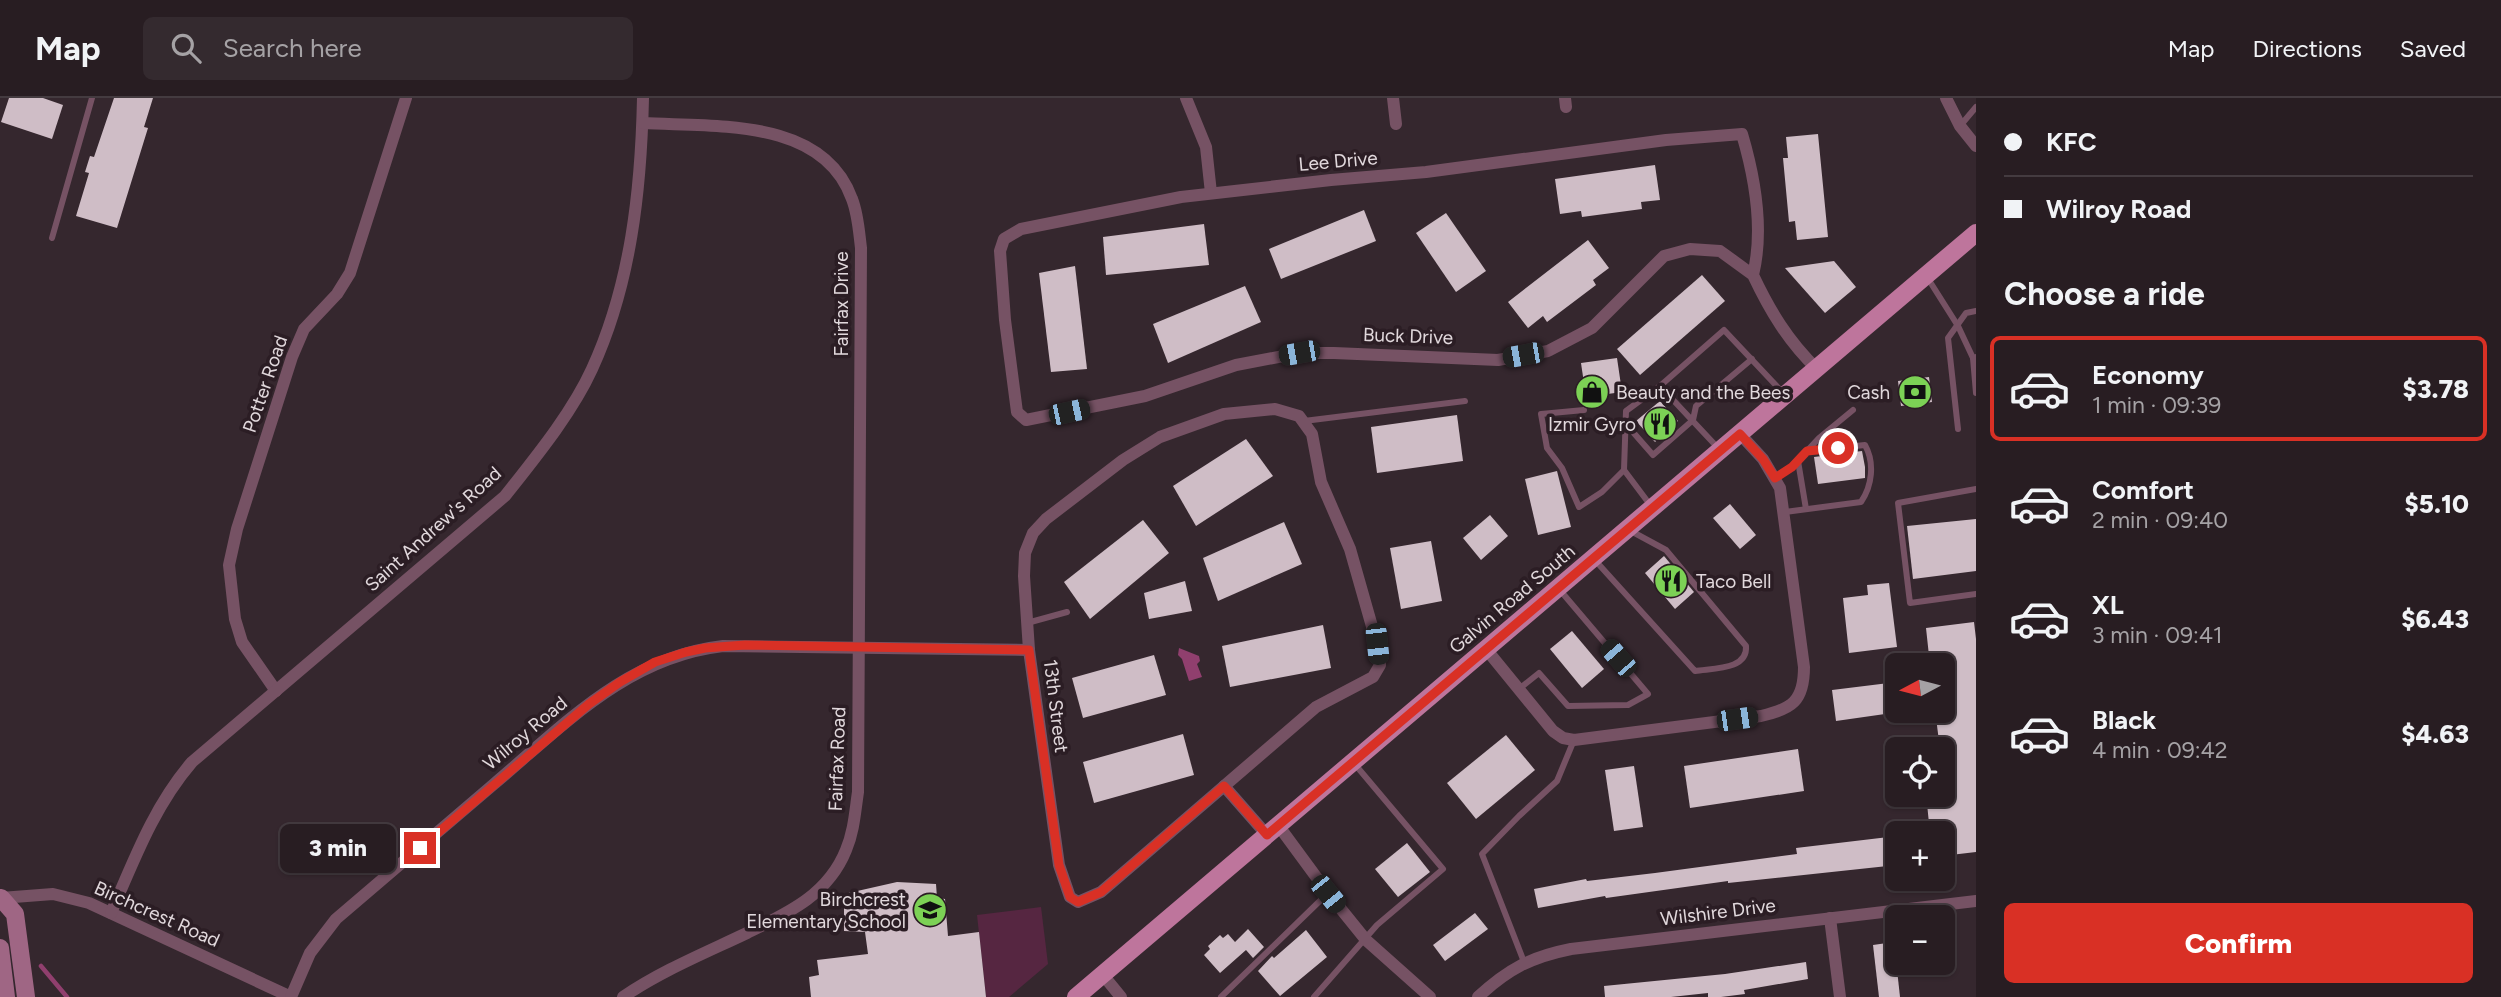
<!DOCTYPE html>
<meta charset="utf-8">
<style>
body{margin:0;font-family:Figtree,sans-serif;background:#342a2f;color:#f1f3f6;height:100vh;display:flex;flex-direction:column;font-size:26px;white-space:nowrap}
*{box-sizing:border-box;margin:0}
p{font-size:23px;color:#a5a2a5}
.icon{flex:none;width:38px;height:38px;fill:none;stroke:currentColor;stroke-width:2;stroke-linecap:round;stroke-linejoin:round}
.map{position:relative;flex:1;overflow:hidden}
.sheet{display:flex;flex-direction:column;background:#281d22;width:525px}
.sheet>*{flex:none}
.guide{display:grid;align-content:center;height:154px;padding:0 28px;background:#281d22}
.needle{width:46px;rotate:263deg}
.fabs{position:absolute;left:1885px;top:555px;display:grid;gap:14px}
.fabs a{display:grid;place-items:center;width:70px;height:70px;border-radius:10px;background:#281d22;box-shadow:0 2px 5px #0004,0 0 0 2px #443b40;font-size:35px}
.end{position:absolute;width:32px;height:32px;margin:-16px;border:9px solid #d93025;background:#fff;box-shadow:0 0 0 4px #fff}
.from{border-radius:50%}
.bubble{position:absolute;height:49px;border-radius:10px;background:#281d22;box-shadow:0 2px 5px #0004,0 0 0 2px #443b40;font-size:23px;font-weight:800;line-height:49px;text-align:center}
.car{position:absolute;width:21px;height:42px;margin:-21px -10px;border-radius:9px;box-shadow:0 0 5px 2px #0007;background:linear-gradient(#222 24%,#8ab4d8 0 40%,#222 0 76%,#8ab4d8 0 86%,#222 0)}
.guide b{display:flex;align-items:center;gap:24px;height:66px;font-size:26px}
.guide b+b{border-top:2px solid #443b40}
.guide i{width:18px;height:18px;background:#f1f3f6}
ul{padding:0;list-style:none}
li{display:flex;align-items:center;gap:21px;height:105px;margin:0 14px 10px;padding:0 14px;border:4px solid transparent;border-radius:10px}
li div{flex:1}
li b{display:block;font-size:26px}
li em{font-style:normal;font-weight:800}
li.on{border-color:#d93025}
li>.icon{width:63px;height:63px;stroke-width:1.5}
h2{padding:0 28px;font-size:32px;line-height:84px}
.action{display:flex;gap:14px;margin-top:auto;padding:14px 28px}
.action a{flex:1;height:80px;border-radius:10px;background:#d93025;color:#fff;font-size:28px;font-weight:800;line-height:80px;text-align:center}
header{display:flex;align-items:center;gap:42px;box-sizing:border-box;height:98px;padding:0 35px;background:#281d22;border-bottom:2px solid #443b40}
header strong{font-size:33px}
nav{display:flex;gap:38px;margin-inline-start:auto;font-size:24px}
.search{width:490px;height:63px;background:#342a2f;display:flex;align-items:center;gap:18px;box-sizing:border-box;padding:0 24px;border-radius:10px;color:#a5a2a5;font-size:26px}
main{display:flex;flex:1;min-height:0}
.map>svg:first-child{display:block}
.green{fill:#562641}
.water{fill:#903f6e}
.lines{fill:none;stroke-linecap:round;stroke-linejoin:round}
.stream{stroke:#903f6e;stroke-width:4.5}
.building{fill:#cfbdc6}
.service{stroke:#765264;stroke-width:6}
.minor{stroke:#765264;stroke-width:12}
.secondary{stroke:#9f6684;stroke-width:18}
.primary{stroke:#be759c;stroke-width:18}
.route{stroke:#d93025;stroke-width:9}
.labels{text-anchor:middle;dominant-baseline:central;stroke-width:7;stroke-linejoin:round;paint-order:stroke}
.street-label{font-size:19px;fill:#e1d8dc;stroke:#2b1d24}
.poi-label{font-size:19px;fill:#e1d8dc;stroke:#2b1d24;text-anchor:end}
</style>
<header>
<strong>Map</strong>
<div class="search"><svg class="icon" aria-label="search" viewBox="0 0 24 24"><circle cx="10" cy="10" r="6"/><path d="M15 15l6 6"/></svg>Search here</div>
<nav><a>Map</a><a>Directions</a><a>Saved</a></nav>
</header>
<main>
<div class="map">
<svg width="1976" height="899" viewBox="0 0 1976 899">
<rect width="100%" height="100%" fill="#35272e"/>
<polygon class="green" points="1041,809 1048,866 1009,899 986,899 977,817"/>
<polygon class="water" points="1179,550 1199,558 1200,563 1197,566 1202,579 1189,583 1182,561 1178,557"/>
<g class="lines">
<polyline class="stream" points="41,868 67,899"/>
</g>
<g class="building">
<polygon points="9,0 43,0 63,7 52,41 1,24"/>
<polygon points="114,0 153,0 144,29 148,30 117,130 76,118 89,75 85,74 90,58 94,59"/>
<polygon points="1818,36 1828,139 1797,142 1795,123 1789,124 1783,60 1788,60 1786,39"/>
<polygon points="1655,67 1660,102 1641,104 1642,111 1582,119 1581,113 1560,116 1555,81"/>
<polygon points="1364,112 1376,143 1281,181 1269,151"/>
<polygon points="1446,115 1486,173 1456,194 1416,135"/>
<polygon points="1204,126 1209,167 1106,177 1103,139"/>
<polygon points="1588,142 1609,170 1593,182 1596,187 1547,224 1543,218 1528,230 1508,204"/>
<polygon points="1834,163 1856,189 1825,215 1785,170"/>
<polygon points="1075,168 1087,271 1051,274 1039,175"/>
<polygon points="1702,177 1725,203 1640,277 1617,251"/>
<polygon points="1245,188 1261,224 1168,265 1153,226"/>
<polygon points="1617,260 1622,294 1586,299 1581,265"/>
<polygon points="1929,279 1932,304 1901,308 1898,283"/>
<polygon points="1660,303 1678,323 1655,344 1636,323"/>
<polygon points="1457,317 1463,363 1377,375 1371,329"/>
<polygon points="1246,341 1273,378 1196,428 1173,388"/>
<polygon points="1862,353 1865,369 1865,380 1818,386 1814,359"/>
<polygon points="1557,373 1571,429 1538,437 1525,381"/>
<polygon points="1730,406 1756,437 1740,451 1713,420"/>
<polygon points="1490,417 1508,438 1481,462 1463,440"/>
<polygon points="1976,421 1976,473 1913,481 1907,428"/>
<polygon points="1143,422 1169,455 1090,521 1064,484"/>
<polygon points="1284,424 1302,466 1218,503 1203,460"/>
<polygon points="1431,443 1442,503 1401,511 1390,450"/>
<polygon points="1664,458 1694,494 1675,511 1645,475"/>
<polygon points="1185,483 1192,513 1149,521 1144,495"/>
<polygon points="1889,485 1897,549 1849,555 1843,500 1868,497 1867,487"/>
<polygon points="1974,524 1976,541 1976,754 1942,758 1942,735 1930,735 1926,696 1942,696 1942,651 1940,651 1935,612 1942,612 1942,567 1930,567 1926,530"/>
<polygon points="1323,527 1331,570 1230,589 1222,548"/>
<polygon points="1572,533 1604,571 1582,590 1550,551"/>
<polygon points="1154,557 1166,597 1083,620 1072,580"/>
<polygon points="1897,584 1897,605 1884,606 1885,616 1836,623 1832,592"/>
<polygon points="1183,636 1194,677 1094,705 1083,664"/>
<polygon points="1506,637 1535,672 1476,721 1447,685"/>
<polygon points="1798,651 1804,693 1690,710 1684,668"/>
<polygon points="1634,668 1643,729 1614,733 1605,672"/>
<polygon points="1897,738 1897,767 1728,785 1728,783 1606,800 1605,798 1538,810 1534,791 1586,781 1587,783 1655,775 1797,756 1796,750"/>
<polygon points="1407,745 1430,774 1398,799 1375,771"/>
<polygon points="897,784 936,786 937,800 945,801 948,838 979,834 986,899 811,899 809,879 819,877 817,862 868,856 865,834 844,833 844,796"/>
<polygon points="1475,815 1488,831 1445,863 1433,847"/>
<polygon points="1248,831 1264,849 1253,860 1246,852 1220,875 1204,857 1210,851 1208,848 1220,837 1223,840 1228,836 1235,844"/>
<polygon points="1306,832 1327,859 1280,898 1258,873 1272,858 1274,860"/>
<polygon points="1894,844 1900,899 1879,899 1873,847"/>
<polygon points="1806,864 1808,881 1744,892 1745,896 1721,899 1708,899 1708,895 1671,899 1605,899 1604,888 1725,876"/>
</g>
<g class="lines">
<g class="service">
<polyline points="1960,28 1976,9"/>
<polyline points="52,140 92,0"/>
<polyline points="1927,179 1958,228 1973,260 1976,259"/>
<polyline points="1973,260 1976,295"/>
<polyline points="1660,288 1719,351"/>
<polyline points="1584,312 1541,316 1547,350 1562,370 1579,409 1602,394 1624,372 1651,408"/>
<polyline points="1304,323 1465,303"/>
<polyline points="1625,325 1653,357 1693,322 1696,308 1752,261"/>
<polyline points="1958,331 1948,240 1966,215 1976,213"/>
<polyline points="1798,363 1806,411"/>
<polyline points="1624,372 1626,313 1660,288 1724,232 1784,296"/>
<polyline points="1775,380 1792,369 1819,340 1853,312"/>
<polyline points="1976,391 1898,405 1910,505 1976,496"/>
<path d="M1785 414 1861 404C1872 388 1875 365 1865 347L1807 353"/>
<path d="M1593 460 1695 573C1713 570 1748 572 1746 548L1666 452 1629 432"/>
<polyline points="1027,525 1067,514"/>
<polyline points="1519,591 1539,575 1568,608 1628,607 1648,596 1559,491"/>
<polyline points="1524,864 1482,756 1519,718 1557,683 1574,642"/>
<polyline points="1221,899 1328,795"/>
<polyline points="1314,899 1377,827 1443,771 1353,664"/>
</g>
<g class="minor">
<polyline points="1186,0 1206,49 1211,95"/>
<polyline points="1393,0 1396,26"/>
<polyline points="1565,0 1566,9"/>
<polyline points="1946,0 1960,28 1976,48"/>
<path d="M1753 177 1720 153 1690 151 1664 158 1592 230 1548 253 1498 262 1334 255H1299L1236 267 1145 298 1026 322 1017 314 1005 222 1000 153 1004 141 1021 131 1181 99 1331 82 1426 74 1666 42 1742 36C1755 80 1764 132 1753 177 1770 213 1788 243 1817 271"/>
<polygon points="1275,311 1299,318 1312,336 1321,384 1350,451 1377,546 1380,567 1373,579 1316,609 1101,794 1078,804 1070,799 1059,767 1029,552 1024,478 1025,455 1033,435 1046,421 1123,362 1160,339 1224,316"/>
<path d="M1486 551 1553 633 1563 640 1574 642 1761 618C1792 611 1804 603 1804 569L1780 390 1763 361 1740 336"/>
<polyline points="276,593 242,544 235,521 229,467 237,431 292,259 304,231 337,196 350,175 406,0"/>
<polyline points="1224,688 1267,737"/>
<polyline points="1278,727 1328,795 1366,842 1430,899"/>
<polyline points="1,800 53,796 89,805 291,899"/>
<path d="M111 815C134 762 154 708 192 664L505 398C535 360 572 315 592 271 631 186 641 92 643 0"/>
<polyline points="1830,820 1840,899"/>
<polyline points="1103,877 1121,899"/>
<path d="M291 899 310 855 336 821C389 776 442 731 494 686 564 627 627 559 723 548L1029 552"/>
<path d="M623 899C661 873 705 855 747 835 788 815 828 797 846 752 854 733 855 714 858 694L861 150C859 134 858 116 852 101 823 19 713 29 643 25"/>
<path d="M1478 899C1508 871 1531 859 1571 851L1976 803"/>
</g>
<g class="secondary">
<polyline points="1,800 15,816 26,899"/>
<polyline points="0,850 6,899"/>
</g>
<polyline class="primary" points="1076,899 1976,135"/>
</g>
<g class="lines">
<polyline class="route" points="420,750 589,606 620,584 655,564 686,554 705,550 745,547 1029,552 1059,767 1070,799 1078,804 1101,794 1224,688 1267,737 1740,336 1763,361 1775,380 1792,369 1807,353 1838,350"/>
</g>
<defs>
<g id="shop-disc" transform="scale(1.75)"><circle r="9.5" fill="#7cd155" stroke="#2b1d24"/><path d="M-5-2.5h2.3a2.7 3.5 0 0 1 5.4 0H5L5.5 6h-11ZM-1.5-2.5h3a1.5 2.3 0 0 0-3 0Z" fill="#111"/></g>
<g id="bank-disc" transform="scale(1.75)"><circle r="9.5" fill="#7cd155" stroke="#2b1d24"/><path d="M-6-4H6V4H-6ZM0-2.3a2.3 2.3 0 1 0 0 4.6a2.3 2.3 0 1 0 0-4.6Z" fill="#111"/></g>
<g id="restaurant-disc" transform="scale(1.75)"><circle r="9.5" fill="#7cd155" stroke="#2b1d24"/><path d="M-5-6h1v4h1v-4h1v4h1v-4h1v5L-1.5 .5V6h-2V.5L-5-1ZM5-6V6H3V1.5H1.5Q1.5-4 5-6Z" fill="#111"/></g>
<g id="school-disc" transform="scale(1.75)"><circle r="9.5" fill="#7cd155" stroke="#2b1d24"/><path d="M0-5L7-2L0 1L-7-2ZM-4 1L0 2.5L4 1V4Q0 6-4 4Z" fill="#111"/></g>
</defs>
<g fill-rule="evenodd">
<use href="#shop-disc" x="1592" y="294"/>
<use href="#bank-disc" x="1915" y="294"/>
<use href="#restaurant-disc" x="1660" y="326"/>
<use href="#restaurant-disc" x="1671" y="483"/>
<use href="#school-disc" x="930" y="812"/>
</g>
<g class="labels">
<g class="street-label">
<text transform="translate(1338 63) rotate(-5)">Lee Drive</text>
<text transform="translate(841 206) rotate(-90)">Fairfax Drive</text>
<text transform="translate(1408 238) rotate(2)">Buck Drive</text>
<text transform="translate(265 286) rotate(-71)">Potter Road</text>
<text transform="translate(433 431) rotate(-42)">Saint Andrew's Road</text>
<text transform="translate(1512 501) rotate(-40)">Galvin Road South</text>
<text transform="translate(1056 608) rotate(83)">13th Street</text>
<text transform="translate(525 635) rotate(-40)">Wilroy Road</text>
<text transform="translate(837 661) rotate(-88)">Fairfax Road</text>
<text transform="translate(1718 814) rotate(-7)">Wilshire Drive</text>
<text transform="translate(157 816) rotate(24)">Birchcrest Road</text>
</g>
<g class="poi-label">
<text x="1616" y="294" text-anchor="start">Beauty and the Bees</text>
<text x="1890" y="294">Cash</text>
<text x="1636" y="326">Izmir Gyro</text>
<text x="1696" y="483" text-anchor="start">Taco Bell</text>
<text x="906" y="801">Birchcrest<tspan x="906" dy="22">Elementary School</tspan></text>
</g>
</g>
</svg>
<div class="fabs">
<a><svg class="needle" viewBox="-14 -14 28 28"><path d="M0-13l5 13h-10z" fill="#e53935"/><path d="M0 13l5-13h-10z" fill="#a5a2a5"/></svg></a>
<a><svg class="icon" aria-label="locate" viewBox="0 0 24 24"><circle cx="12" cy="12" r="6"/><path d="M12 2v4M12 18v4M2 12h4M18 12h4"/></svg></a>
<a>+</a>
<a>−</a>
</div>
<i class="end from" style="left:1838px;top:350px"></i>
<i class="end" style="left:420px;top:750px"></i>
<div class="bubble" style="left:280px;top:726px;width:116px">3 min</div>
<i class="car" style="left:1299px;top:255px;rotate:260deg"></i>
<i class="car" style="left:1523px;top:257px;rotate:260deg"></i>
<i class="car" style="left:1069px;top:314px;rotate:78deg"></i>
<i class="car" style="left:1377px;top:546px;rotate:174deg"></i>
<i class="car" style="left:1618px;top:560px;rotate:319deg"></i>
<i class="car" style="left:1737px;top:621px;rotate:82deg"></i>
<i class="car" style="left:1328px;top:796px;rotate:141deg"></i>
</div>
<section class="sheet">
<div class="guide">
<b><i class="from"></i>KFC</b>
<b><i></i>Wilroy Road</b>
</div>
<h2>Choose a ride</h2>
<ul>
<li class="on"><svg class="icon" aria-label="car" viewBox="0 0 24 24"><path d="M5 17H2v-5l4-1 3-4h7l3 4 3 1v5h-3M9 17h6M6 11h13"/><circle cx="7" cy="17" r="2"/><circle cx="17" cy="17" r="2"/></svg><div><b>Economy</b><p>1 min · 09:39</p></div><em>$3.78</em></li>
<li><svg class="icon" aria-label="car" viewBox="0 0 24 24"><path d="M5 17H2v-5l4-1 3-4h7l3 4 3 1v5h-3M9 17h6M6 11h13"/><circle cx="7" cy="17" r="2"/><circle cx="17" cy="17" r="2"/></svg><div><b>Comfort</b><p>2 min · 09:40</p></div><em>$5.10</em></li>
<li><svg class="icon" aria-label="car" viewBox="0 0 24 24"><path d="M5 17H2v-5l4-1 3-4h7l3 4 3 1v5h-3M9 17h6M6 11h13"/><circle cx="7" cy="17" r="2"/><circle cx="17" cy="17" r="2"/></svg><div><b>XL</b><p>3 min · 09:41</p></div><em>$6.43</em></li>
<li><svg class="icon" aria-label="car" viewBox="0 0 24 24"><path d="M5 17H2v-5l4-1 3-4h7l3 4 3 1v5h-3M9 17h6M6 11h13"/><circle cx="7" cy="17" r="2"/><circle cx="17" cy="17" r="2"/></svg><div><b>Black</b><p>4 min · 09:42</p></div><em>$4.63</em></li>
</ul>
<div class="action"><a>Confirm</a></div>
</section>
</main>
